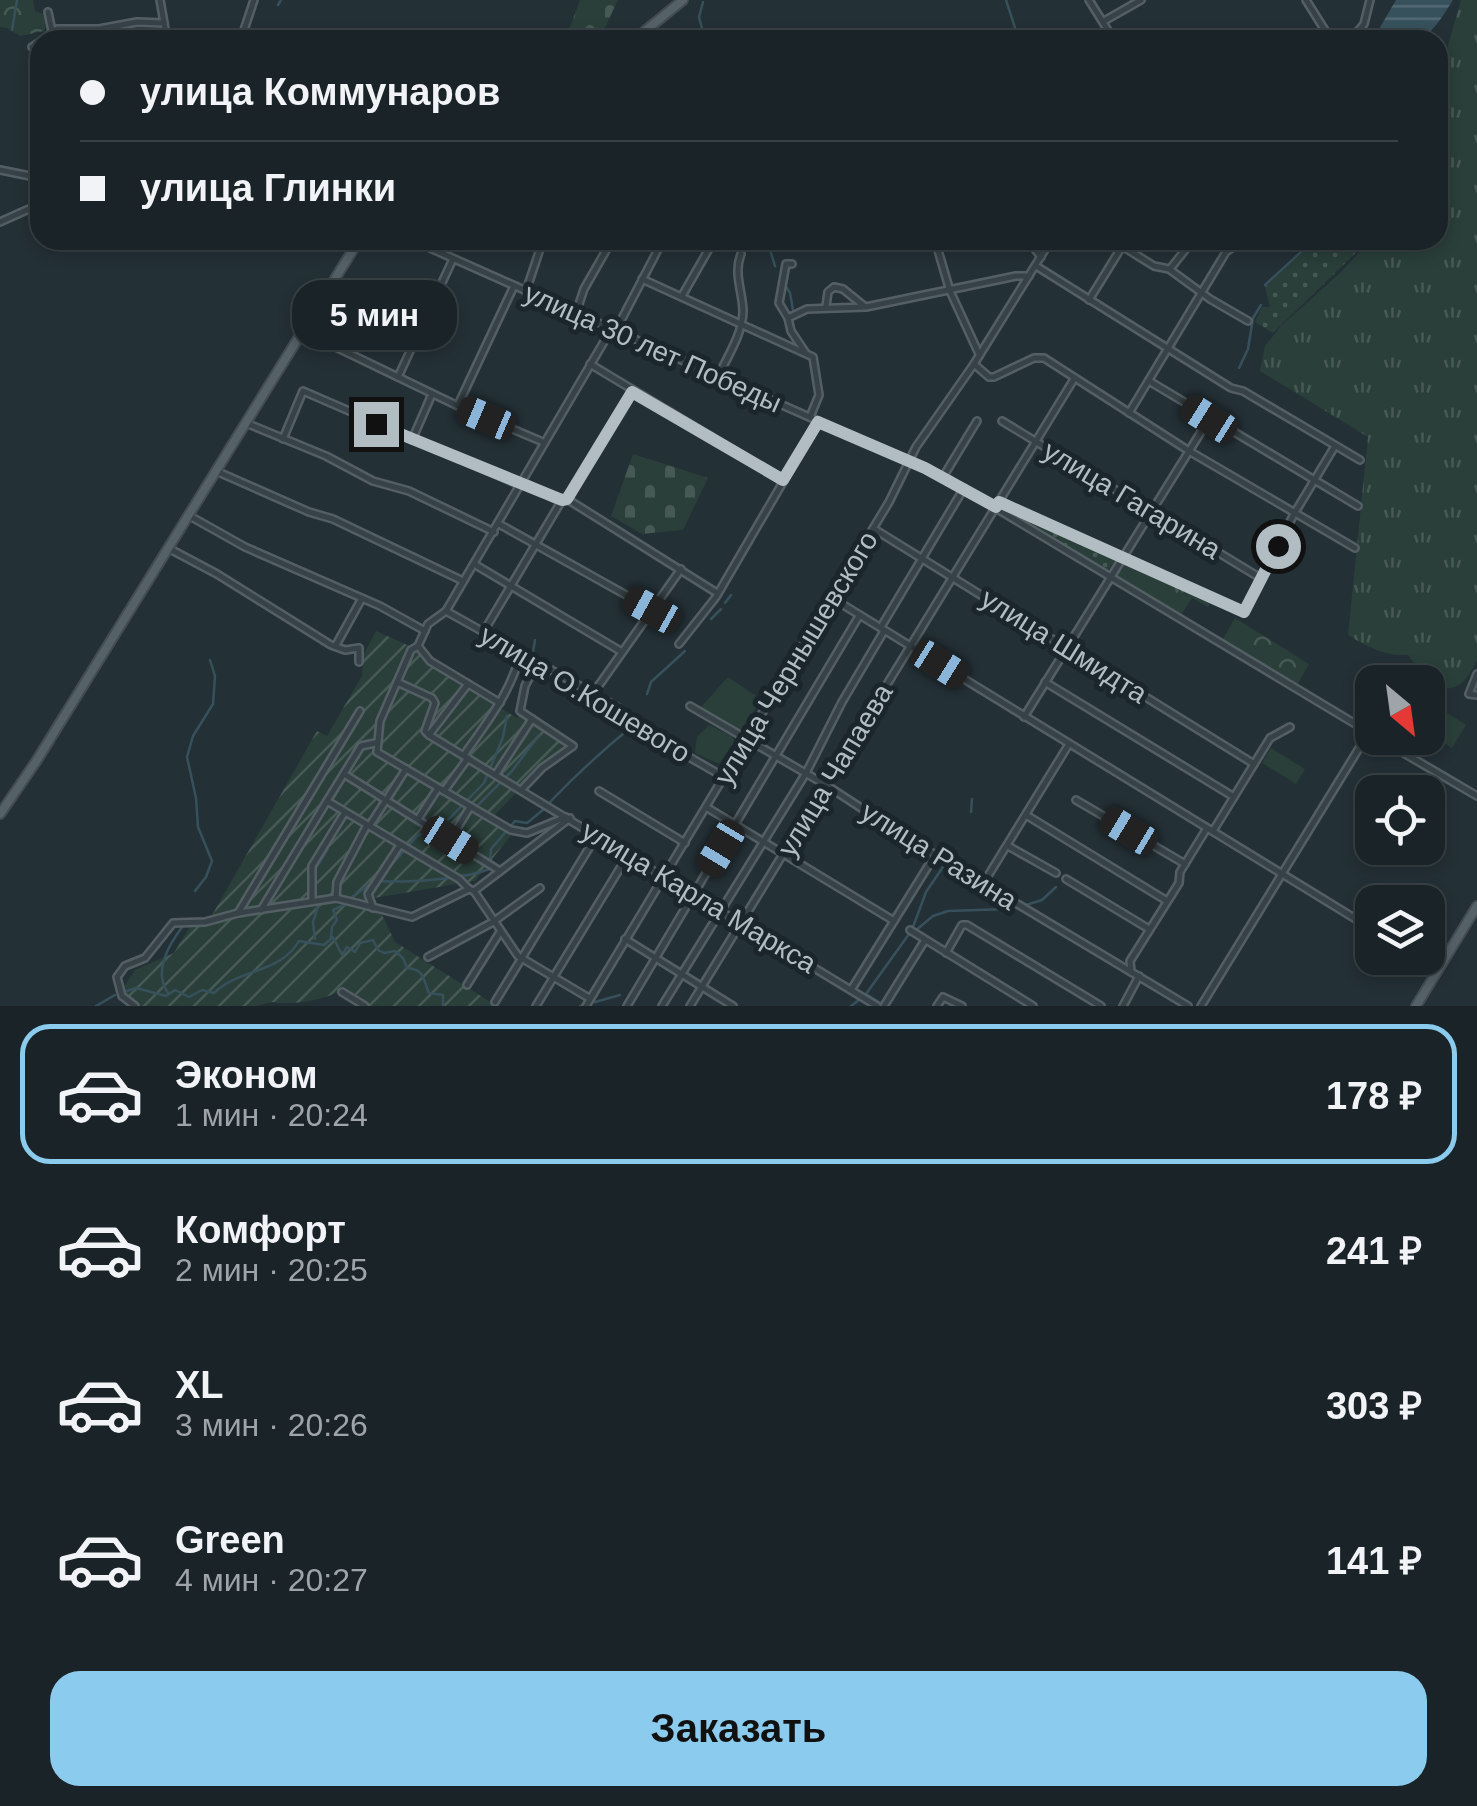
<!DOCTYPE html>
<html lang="ru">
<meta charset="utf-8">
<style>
body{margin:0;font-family:Arial,sans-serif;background:#273034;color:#f1f3f6;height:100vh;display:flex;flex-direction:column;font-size:38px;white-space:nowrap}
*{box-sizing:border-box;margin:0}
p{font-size:32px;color:#9fa4a8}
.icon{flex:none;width:55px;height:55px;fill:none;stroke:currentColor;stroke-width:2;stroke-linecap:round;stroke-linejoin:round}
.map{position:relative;height:1006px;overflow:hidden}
.drawer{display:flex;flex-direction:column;background:#1a2428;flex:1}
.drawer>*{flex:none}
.top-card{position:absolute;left:30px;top:30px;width:1418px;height:220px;border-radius:30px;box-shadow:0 5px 15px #0003,0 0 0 2px #384145;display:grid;align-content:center;height:220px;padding:0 50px;background:#1a2428}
.needle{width:65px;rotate:151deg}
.controls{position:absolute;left:1355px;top:665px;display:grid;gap:20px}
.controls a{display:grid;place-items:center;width:90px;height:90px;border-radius:20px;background:#1a2428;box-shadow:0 5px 15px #0003,0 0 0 2px #384145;font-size:50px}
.end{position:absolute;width:45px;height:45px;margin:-22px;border:12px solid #b1bdc3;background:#111;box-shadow:0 0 0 5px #111}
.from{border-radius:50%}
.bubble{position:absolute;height:70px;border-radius:30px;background:#1a2428;box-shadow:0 5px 15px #0003,0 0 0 2px #384145;font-size:32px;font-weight:700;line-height:70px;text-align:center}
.car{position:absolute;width:30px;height:60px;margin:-30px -15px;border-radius:12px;box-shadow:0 0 8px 2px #0007;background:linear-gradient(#222 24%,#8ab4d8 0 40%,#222 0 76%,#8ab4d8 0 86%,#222 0)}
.top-card b{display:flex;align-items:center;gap:35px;height:95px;font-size:38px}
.top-card b+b{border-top:2px solid #384145}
.top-card i{width:25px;height:25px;background:#f1f3f6}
ul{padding:18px 0 0;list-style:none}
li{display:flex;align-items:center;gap:30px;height:140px;margin:0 20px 15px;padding:0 30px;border:5px solid transparent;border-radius:30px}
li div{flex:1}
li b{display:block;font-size:38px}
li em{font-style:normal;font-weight:700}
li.current{border-color:#8bcbee}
li>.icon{width:90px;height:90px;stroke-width:1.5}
.button{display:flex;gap:20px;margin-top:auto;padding:20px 50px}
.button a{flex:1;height:115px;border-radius:30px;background:#8bcbee;color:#111;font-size:40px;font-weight:700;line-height:115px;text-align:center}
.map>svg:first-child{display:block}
.grass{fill:url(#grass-dots)}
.forest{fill:url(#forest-crowns)}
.cemetery{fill:url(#cemetery-stones)}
.park{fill:url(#park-tufts)}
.garden{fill:url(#garden-furrows)}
.pitch{fill:#2a3f39}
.water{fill:url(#water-rules)}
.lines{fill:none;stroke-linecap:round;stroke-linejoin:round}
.stream{stroke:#37515c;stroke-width:2.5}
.minor-casing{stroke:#545f65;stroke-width:10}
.major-casing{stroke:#424d53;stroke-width:12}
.minor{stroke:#364247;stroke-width:5}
.major{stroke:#546167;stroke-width:8}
.route{stroke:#b1bdc3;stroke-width:12}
.labels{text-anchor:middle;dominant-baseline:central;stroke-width:10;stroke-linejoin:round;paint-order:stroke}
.street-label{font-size:28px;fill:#b1bdc3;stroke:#1b262c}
</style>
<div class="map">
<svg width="1477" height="1006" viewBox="0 0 1477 1006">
<defs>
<pattern id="grass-dots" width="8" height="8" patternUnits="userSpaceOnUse" patternTransform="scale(2.5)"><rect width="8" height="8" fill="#2a3f39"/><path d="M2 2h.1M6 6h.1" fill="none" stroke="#465954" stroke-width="1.8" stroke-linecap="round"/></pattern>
<pattern id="forest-crowns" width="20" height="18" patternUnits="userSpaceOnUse" patternTransform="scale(2.5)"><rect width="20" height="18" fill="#2a3f39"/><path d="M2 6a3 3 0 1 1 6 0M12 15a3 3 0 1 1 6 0" fill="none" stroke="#465954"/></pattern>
<pattern id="cemetery-stones" width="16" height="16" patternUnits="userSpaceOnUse" patternTransform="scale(2.5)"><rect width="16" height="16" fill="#2a3f39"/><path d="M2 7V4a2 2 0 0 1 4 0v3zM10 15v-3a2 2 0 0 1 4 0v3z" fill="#465954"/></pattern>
<pattern id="park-tufts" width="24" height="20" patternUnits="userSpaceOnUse" patternTransform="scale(2.5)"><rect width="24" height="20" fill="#2a3f39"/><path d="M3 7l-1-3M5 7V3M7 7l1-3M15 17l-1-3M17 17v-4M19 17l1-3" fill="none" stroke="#465954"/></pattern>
<pattern id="garden-furrows" width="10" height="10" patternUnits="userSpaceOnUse" patternTransform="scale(2.5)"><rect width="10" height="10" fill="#2a3f39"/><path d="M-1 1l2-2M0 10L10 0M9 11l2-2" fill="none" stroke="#465954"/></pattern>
<pattern id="water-rules" width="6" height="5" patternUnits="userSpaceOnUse" patternTransform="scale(2.5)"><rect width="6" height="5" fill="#37515c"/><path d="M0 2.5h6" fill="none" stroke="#526872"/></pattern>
</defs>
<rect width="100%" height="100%" fill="#233036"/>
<g class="grass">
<polygon points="1316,240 1331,240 1325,242 1329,245 1335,240 1369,240 1273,333 1255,322 1262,307 1270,307 1265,287"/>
<polygon points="1001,507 1116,559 1108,570"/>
</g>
<g class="forest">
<polygon points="0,0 33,0 35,11 43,14 46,26 44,31 20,36 7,28 0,27"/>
<polygon points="1235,618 1309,664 1297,685 1227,643 1223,639"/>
</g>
<g class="cemetery">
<polygon points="580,0 618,0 599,40 565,40"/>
<polygon points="633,454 708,478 683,530 642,534 611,516"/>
</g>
<g class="park">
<path d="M1461 0H1477V660C1466 683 1459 691 1433 688L1408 655C1384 656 1368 647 1348 635L1368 437 1260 371 1265 346 1281 326 1340 273 1371 240H1438V81Z"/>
<polygon points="1124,562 1211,601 1208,607 1192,598 1181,615 1118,576 1116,571"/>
</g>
<path class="garden" d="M376 631 414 648 426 662 517 718 521 714 569 746 541 767 489 821 511 835 475 881 374 898 395 942 497 1006H370L343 990C322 1000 294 1006 272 1002L256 1006H140L127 995 125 985 135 970 174 953 190 926 207 924 317 731 327 736 362 676 363 656Z"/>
<g class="pitch">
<polygon points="728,677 761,699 742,732 701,707"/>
<polygon points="1443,710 1466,725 1452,748 1429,733"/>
<polygon points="709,725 732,736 735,741 719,764 695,753 697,737"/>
<polygon points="1271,748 1305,769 1296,784 1262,763"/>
</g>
<path class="water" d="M1396 0H1453C1423 49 1421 40 1366 40L1379 29Z"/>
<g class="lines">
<g class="stream">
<polyline points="1006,0 1019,40"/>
<polyline points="703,2 699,17 705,40"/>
<polyline points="278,5 281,0"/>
<polyline points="12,30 17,0"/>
<polyline points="770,250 775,266"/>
<polyline points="785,285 790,293 793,310"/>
<polyline points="1265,285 1314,240"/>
<polyline points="1239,368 1248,349 1253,318 1261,305"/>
<polyline points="725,603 731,595"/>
<polyline points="711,619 721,609"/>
<polyline points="533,652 535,640"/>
<polyline points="524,678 528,661"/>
<polyline points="647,694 651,682 685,651"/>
<path d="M548 804C572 779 603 750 630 728"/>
<polyline points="475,808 512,771 539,735"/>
<polyline points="971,812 972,799"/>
<polyline points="316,868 328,849"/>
<polyline points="388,869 417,836 445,823 484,783 503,737 507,716"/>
<path d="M379 881C406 883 465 879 489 869L491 849 515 821 527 823 544 809"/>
<polyline points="195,891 206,877 212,861 198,827 196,798 187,757 193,736 213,704 215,676 210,660"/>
<polyline points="352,897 372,883"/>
<polyline points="1026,905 1042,900 1056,887"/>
<polyline points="913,927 926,892 943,867"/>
<polyline points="915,931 933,916 948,911 1007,909"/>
<polyline points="331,938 332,927 337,920 333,910 346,904"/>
<polyline points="315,939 313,922 319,903"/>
<path d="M124 992 136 988 166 996 175 990 189 997 202 990 214 993C239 968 280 974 299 941L324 945 333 937 342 955 347 947 355 952 360 943 373 940 378 950 384 953 395 951 403 958 407 968C425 969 423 980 429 993L443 995V1006"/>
<path d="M169 994C152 973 169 944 183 926"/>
<polyline points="595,1002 620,995"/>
<polyline points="882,1004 866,994 909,934"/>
<polyline points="96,1006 115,995"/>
<polyline points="580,1006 583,1005"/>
<polyline points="851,1006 859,1000"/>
<polyline points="887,1006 889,1006"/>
</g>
<g class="minor-casing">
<g id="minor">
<polyline points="160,0 167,40"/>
<polyline points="1089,0 1114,40"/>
<polyline points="1306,0 1331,40"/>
<polyline points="48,12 52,31"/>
<polyline points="1104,21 1141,0"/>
<polyline points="42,40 57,29 99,29 137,22 164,23"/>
<polyline points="236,40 243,33 254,0"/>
<polyline points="275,40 278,35"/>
<polyline points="1351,40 1364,24 1370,0"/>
<polyline points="32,47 40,42"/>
<polyline points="0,170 40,178"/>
<polyline points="0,222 40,204"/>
<polyline points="412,240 944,477 1372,734"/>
<polyline points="810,240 810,243 831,240"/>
<polyline points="935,240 950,291 979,354"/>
<polyline points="1028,240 1041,257"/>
<polyline points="1122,246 1154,266 1169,269 1210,299 1248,321"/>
<polyline points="1036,266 1231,388 1243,391 1360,460"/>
<polyline points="1170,269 1193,240"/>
<polyline points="642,279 813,357 819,395 810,417"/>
<polyline points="526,291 543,240"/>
<polyline points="682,296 714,240"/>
<polyline points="1089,300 1126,240"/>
<polyline points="826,306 828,292 834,287 843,289 864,306"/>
<polyline points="576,313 584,289 612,240"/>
<polyline points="788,318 779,303 786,264 792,264"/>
<polyline points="616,330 663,240"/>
<polyline points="315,337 458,406 543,442"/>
<polyline points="805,352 791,331 788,318 807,309 866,307 1016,276 1029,276"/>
<polyline points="590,364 783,480"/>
<polyline points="974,364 989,377 994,377 1034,358 1044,358 1189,451 1355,548"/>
<path d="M719 375C728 355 742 335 743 312 743 292 733 274 741 254"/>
<polyline points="398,377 453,259"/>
<polyline points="1149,381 1358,506"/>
<polyline points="458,405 514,286"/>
<polyline points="1129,413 1226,252 1243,240"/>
<polyline points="1002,421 1262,579"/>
<polyline points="246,423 326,456 373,481 409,491 494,532"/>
<polyline points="283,439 303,391 520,485"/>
<polyline points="412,440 432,394"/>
<polyline points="216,471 309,512 333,519 463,581"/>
<polyline points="943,477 977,421"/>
<polyline points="522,482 558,500 567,499 717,593"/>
<polyline points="567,499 632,392"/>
<polyline points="1000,502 1244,612 1294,514 1335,446"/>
<polyline points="188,515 245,547 380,606 425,631"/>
<polyline points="499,524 651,609"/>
<polyline points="874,529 1254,764"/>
<polyline points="168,548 217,574 331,645 345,650 359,648 359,662"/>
<polyline points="474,564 622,652"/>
<polyline points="832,598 1372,929"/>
<polyline points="446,611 619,708 649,734 724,777"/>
<polyline points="881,627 964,488"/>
<polyline points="484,631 562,500"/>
<polyline points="679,644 716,597 818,422"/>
<polyline points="336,645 361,600"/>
<polyline points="418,646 411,650 380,721 377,752 511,830 527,833 566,817"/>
<polyline points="1477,674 1469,694 1477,695"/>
<polyline points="397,682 432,698 435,703 425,731 429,735"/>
<polyline points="1045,682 1234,797"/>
<polyline points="468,684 429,735 877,1006"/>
<polyline points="592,695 681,569"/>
<polyline points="500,703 430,661 418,646 428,624 446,611 612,328"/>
<polyline points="690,706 826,785 907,838 1188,1006"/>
<polyline points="1024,717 1209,419"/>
<polyline points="1378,738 1477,796"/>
<polyline points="375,743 361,746 327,801 459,879 469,889"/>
<path d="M464 755C487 722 512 691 521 651"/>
<polyline points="344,774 500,871"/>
<polyline points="496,774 532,719"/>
<polyline points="523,788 542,768 573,746 520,711 525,686 538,661"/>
<polyline points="444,791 468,758"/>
<polyline points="599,791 685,843"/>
<polyline points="1076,800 1185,864"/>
<polyline points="706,807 894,921"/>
<polyline points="1026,815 1167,901"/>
<polyline points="418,819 438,788"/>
<polyline points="370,825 406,769"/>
<polyline points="1213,831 1270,738 1290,727"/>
<polyline points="450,840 470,807"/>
<polyline points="1008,846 1056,873"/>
<polyline points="1066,879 1149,929"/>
<polyline points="983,884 1069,744"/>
<polyline points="474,891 518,956 589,998"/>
<polyline points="336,898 337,882 367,825"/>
<polyline points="312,901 312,866 345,812"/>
<polyline points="373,908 368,894 400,845"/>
<polyline points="261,910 327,801"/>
<polyline points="238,913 360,711"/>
<polyline points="910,930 1033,1006"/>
<polyline points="625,939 733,1006"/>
<polyline points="946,953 962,925 967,925 1101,1006"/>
<polyline points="428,957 493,922 540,888"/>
<polyline points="1417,958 1438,971"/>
<polyline points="1131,972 1130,961 1179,883 1180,872 1207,828"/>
<polyline points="467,985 500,932"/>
<polyline points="851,990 935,855"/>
<polyline points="342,992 365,1006"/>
<polyline points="495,1002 597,835"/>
<polyline points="135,1006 122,996 117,977 125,966 145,958 173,923 205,922 238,913 336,898 412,917 469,889 474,891 570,818"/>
<polyline points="536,1006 628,855"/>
<polyline points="586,1006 889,502 916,447 974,364 1051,240"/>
<polyline points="627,1006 859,616"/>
<polyline points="662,1006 806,773 842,702 884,631"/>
<polyline points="690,1006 1074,379"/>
<polyline points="884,1006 925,940"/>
<polyline points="937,1006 943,997 962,1006"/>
<polyline points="1123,1006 1139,976"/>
<polyline points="1201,1006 1369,732"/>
</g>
</g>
<g class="major-casing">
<g id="major">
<polyline points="634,40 683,0"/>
<polyline points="0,814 37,760 359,240"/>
<polyline points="1416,1006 1477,906"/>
</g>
</g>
<use href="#minor" class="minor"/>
<use href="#major" class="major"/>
</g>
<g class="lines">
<polyline class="route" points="376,424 562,500 567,499 632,392 783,480 818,422 925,468 996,507 999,502 1008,506 1244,612 1278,546"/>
</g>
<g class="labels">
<g class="street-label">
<text transform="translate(653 348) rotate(24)">улица 30 лет Победы</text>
<text transform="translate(1132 500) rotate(31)">улица Гагарина</text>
<text transform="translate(1064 646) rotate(32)">улица Шмидта</text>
<text transform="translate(796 658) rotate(-59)">улица Чернышевского</text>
<text transform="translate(585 694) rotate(31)">улица О.Кошевого</text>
<text transform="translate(835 770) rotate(-59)">улица Чапаева</text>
<text transform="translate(939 856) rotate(32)">улица Разина</text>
<text transform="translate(699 897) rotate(31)">улица Карла Маркса</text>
</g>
</g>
</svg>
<div class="controls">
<a><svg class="needle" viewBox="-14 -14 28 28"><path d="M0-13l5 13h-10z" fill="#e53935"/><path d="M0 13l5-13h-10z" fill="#9fa4a8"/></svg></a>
<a><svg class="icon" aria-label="locate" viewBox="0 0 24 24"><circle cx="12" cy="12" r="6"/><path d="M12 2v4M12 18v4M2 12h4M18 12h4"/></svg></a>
<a><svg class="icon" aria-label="layers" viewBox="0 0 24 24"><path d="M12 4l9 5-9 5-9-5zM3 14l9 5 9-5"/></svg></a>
</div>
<i class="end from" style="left:1278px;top:546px"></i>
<i class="end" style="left:376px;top:424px"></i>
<div class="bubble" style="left:292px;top:280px;width:165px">5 мин</div>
<i class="car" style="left:486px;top:418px;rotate:293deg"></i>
<i class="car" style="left:1209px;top:419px;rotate:302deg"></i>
<i class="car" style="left:652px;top:610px;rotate:299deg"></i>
<i class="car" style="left:940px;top:664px;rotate:122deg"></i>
<i class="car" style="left:1129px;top:831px;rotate:301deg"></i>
<i class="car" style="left:450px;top:840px;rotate:122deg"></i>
<i class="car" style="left:721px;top:848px;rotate:211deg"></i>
<div class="top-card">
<b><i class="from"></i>улица Коммунаров</b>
<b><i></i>улица Глинки</b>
</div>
</div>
<section class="drawer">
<ul>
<li class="current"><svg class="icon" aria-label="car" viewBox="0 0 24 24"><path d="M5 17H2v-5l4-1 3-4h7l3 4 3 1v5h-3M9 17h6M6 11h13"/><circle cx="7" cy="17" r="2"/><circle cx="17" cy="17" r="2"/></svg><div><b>Эконом</b><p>1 мин · 20:24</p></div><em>178 ₽</em></li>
<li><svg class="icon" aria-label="car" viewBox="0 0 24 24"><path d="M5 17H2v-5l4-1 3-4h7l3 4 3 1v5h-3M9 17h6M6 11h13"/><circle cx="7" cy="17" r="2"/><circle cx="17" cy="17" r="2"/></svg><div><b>Комфорт</b><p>2 мин · 20:25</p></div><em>241 ₽</em></li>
<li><svg class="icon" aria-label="car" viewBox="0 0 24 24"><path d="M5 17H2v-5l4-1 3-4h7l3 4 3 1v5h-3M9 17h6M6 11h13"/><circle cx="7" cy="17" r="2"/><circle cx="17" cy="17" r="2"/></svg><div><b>XL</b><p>3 мин · 20:26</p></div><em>303 ₽</em></li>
<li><svg class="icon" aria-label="car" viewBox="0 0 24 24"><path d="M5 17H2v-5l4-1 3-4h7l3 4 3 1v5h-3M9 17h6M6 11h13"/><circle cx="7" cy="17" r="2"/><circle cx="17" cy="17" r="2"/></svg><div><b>Green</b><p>4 мин · 20:27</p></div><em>141 ₽</em></li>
</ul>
<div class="button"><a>Заказать</a></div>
</section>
